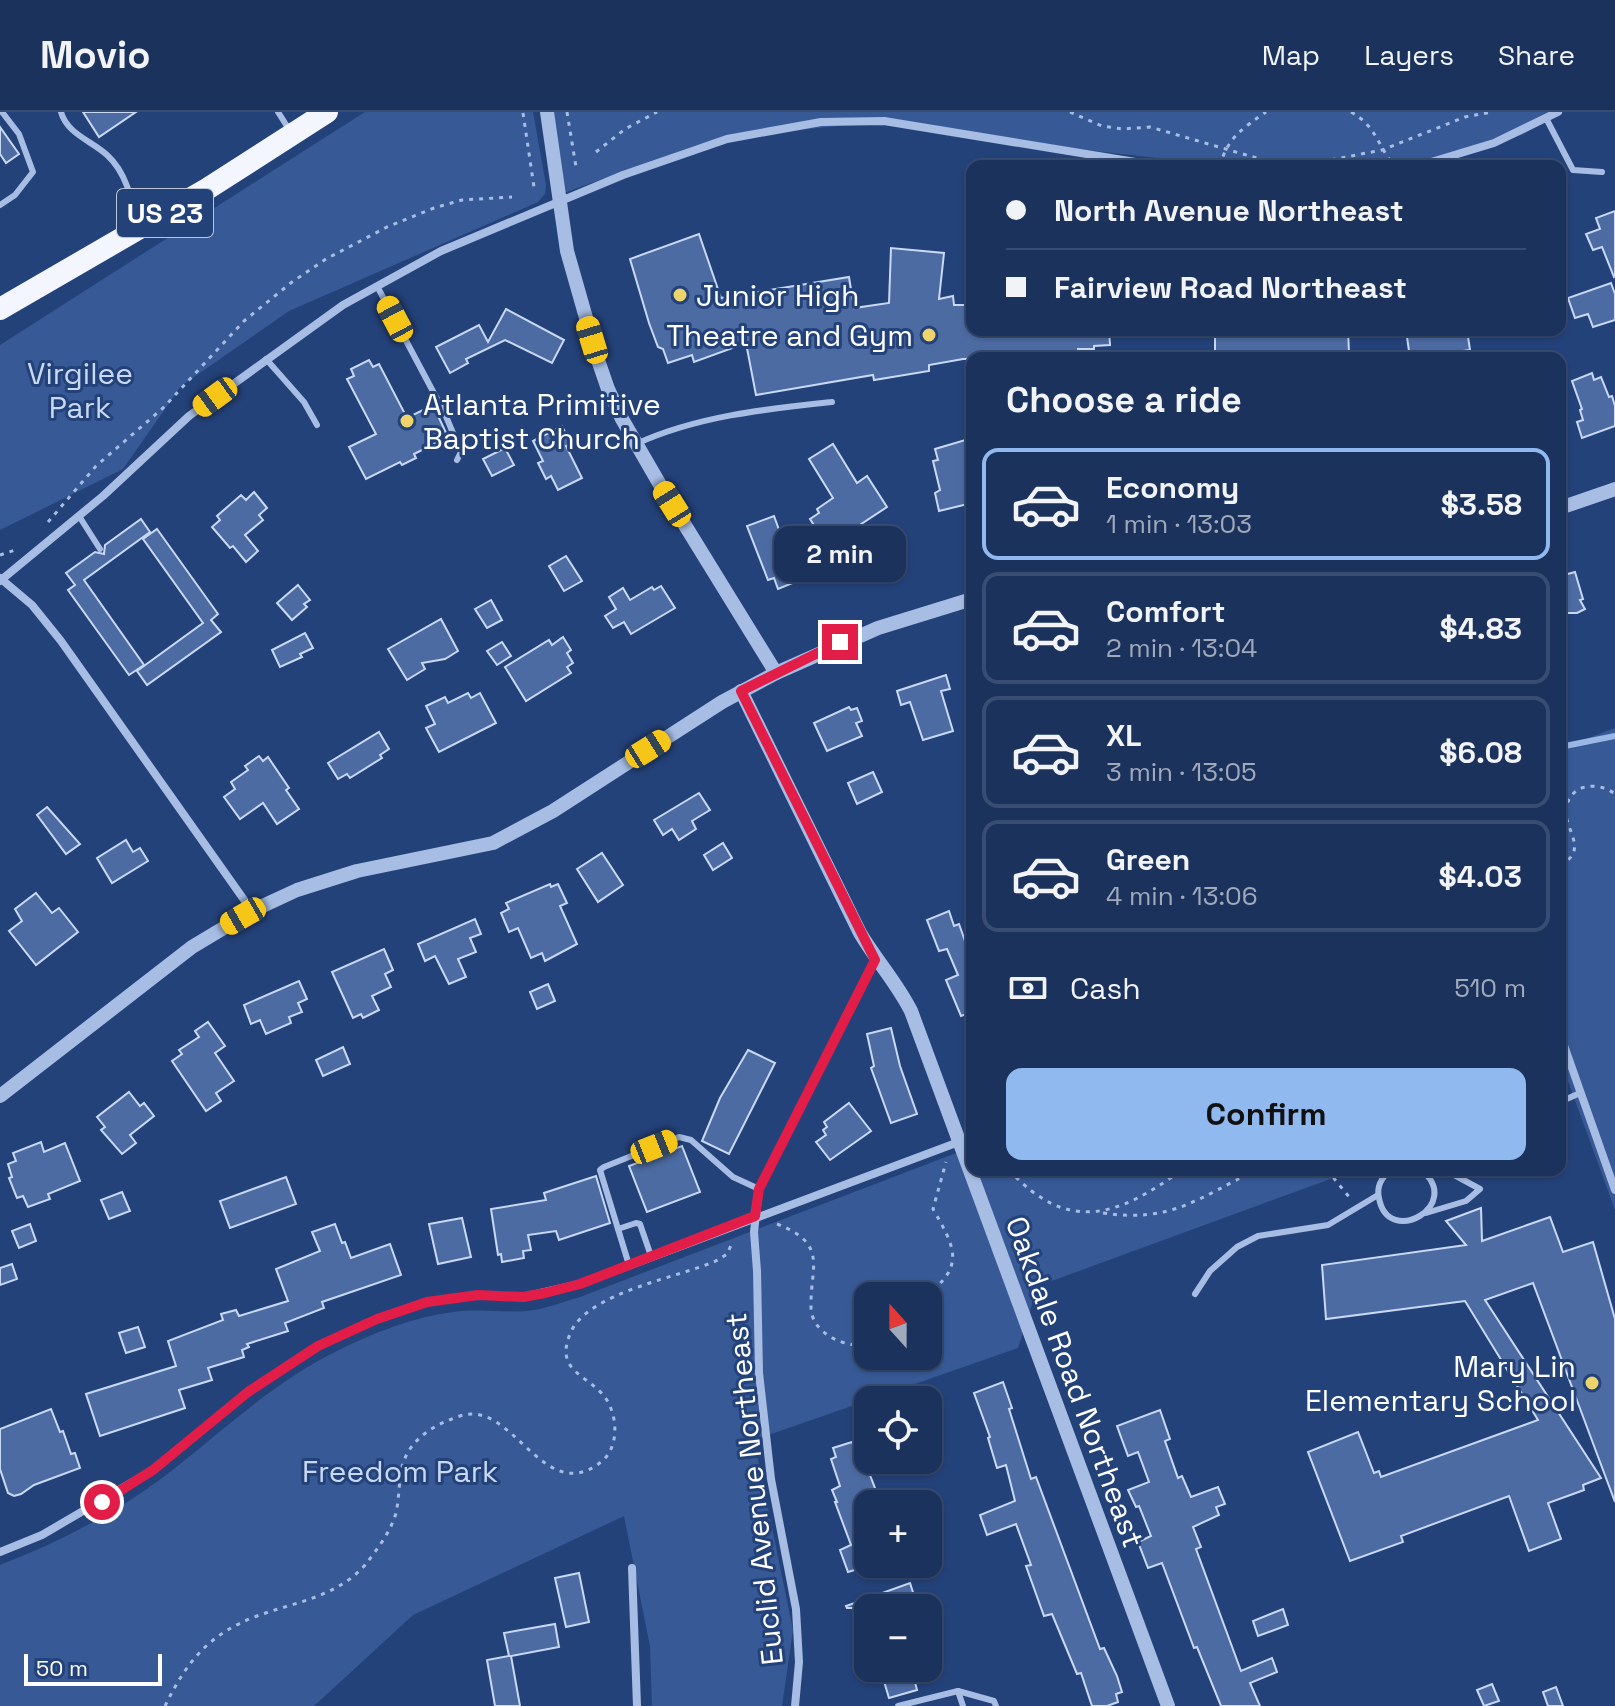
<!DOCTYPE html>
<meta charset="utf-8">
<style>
body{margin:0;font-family:"Space Grotesk",sans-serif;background:#283e65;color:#f1f3f6;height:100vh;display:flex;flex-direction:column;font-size:30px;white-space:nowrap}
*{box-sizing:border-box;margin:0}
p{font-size:26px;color:#a0aabb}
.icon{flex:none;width:44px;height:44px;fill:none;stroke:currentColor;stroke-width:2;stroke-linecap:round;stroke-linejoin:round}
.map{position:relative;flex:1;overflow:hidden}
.details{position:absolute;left:966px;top:240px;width:600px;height:824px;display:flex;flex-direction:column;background:#1b325c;border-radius:16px;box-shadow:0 2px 6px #0004,0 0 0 2px #394d72}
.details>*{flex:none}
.top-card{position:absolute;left:966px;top:48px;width:600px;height:176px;border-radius:16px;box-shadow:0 2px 6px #0004,0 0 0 2px #394d72;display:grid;align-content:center;height:176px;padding:0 40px;background:#1b325c}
.needle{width:52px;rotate:339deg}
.buttons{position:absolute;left:854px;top:1170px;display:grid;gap:16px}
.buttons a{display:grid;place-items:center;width:88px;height:88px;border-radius:16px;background:#1b325c;box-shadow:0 2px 6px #0004,0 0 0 2px #394d72;font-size:40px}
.scale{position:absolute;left:24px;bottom:20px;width:138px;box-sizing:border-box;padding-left:8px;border:4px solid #fff;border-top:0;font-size:22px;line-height:28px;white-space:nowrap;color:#fff;-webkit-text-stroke:6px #24427a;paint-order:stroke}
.end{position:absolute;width:36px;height:36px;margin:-18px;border:10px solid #e11d48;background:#fff;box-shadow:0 0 0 4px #fff}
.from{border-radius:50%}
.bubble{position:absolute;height:56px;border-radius:16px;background:#1b325c;box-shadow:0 2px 6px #0004,0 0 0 2px #394d72;font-size:26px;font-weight:600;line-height:56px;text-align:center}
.car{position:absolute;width:24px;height:48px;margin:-24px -12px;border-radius:10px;box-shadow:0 0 6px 2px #0007;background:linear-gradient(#f5c518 24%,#345 0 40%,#f5c518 0 76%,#345 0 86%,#f5c518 0)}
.top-card b{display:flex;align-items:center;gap:28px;height:76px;font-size:30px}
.top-card b+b{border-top:2px solid #394d72}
.top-card i{width:20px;height:20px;background:#f1f3f6}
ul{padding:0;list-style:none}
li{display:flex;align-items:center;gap:24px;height:112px;margin:0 16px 12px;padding:0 24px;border:4px solid #394d72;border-radius:16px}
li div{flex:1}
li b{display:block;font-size:30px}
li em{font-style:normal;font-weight:600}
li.selected{border-color:#90b9f0}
li>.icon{width:72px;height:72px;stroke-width:1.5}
h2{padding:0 40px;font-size:36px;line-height:96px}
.pay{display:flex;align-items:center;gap:20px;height:88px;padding:0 40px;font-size:30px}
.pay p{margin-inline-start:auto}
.button{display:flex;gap:16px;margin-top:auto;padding:16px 40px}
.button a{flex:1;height:92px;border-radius:16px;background:#90b9f0;color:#111;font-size:32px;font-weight:600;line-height:92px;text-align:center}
header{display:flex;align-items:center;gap:48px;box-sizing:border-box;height:112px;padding:0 40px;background:#1b325c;border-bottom:2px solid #394d72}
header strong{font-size:38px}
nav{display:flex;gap:44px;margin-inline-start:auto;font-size:28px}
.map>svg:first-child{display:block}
.green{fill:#375a97;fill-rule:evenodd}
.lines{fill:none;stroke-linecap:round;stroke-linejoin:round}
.stream{stroke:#9bb7e5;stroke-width:6}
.building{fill:#4c6ba3;stroke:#c9d9f4;stroke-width:2}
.path{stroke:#a7bde4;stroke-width:3;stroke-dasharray:4 6;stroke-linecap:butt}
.service{stroke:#a7bde4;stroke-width:6}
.minor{stroke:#a7bde4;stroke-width:8}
.tertiary{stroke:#a7bde4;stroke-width:14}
.trunk{stroke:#f3f6fe;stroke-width:22}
.route{stroke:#e11d48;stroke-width:10}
.poi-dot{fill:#eed46a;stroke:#24427a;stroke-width:3}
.labels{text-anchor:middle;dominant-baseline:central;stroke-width:6;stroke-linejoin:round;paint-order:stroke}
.shield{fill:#24427a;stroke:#bdc6d7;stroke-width:2}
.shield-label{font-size:28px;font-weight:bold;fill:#fff}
.poi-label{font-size:30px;fill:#fff;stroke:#24427a;text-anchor:start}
.park-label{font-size:30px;fill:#c9d9f4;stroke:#24427a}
.street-label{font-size:30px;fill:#fff;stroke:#24427a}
</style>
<header>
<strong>Movio</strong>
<nav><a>Map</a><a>Layers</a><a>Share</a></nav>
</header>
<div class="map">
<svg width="1615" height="1594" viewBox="0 0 1615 1594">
<rect width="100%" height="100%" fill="#24427a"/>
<g class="green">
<polygon points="365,0 533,0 546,73 545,82 538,90 289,199 181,274 123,357 0,418 0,233"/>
<polygon points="553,0 1557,0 1524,22 1476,40 1427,54 1228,54 1033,32 884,9 725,26 694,34 561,82"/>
<polygon points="1615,616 1615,1098 1560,947 1560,637"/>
<path d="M972 1035V1058H1355L1038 1174 1018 1236 754 1328 793 1518 782 1594H652L650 1534 624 1404 413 1503 314 1594H0V1453C57 1431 112 1403 161 1367 219 1323 272 1270 339 1238 375 1220 413 1205 454 1200 478 1196 503 1201 527 1199 545 1197 563 1190 580 1185ZM868 1184H928V1244H868Z"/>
</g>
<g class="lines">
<polyline class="stream" points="1560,635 1615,624"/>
</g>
<g class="building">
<polygon points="83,0 136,0 99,25"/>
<polygon points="0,15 19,42 6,51 0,42"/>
<polygon points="1615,99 1615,164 1614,165 1602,135 1593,138 1586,122 1600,117 1596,106"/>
<polygon points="699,122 721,186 849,165 854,196 889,191 891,136 944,141 939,187 953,184 954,193 972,193 972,218 1109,218 1110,233 1094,234 1094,237 1078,237 1078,244 963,247 929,253 929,259 874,268 873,263 756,283 746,231 694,250 692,243 668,251 663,237 658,235 649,211 630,147"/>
<polygon points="1611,171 1615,182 1615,208 1593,215 1588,202 1575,206 1568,186"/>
<polygon points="506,197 564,228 552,251 505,228 466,247 468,251 450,261 436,235 479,213 488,230"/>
<polygon points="1215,218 1348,218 1349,241 1215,242"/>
<polygon points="1406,218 1467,218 1470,238 1433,243 1433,246 1410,246"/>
<polygon points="369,248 373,255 379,252 407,306 433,293 448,325 414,342 416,346 402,353 400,350 366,367 349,335 376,322 347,267 354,264 351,257"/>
<polygon points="1592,261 1594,268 1601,265 1609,285 1612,284 1615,294 1615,314 1582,326 1577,310 1583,308 1580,298 1582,297 1572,269"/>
<polygon points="562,314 571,332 566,334 582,366 558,378 551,364 546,367 538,351 543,349 533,329"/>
<polygon points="972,326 972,391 939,399 935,381 940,378 933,349 938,348 935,337"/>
<polygon points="833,332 857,371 867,364 887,395 837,428 835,426 826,432 810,407 819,401 817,397 833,386 809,347"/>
<polygon points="505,336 514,353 492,364 483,347"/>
<polygon points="254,380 267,396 259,403 263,408 245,423 258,439 246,450 233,434 230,436 212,415 220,408 217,404 241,383 246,388"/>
<polygon points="774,404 790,448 802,443 810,464 778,477 774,466 768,468 747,414"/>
<polygon points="141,407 150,420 84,468 144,553 129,563 68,478 75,473 66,461 95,440 104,442 105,433"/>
<polygon points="157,417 218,502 211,508 221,520 147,573 137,559 203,511 143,427"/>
<polygon points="566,444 582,469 564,479 549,454"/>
<polygon points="1575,460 1583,487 1580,488 1585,497 1577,501 1567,501 1564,494 1560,495 1560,464"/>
<polygon points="298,473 310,488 304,492 307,495 292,508 277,491"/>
<polygon points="661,474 675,496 631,522 624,510 613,516 605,504 616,497 609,485 623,476 630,488 652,475 654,478"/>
<polygon points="491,488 502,508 487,516 475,497"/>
<polygon points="441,507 458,539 445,547 422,551 425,557 407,568 388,537"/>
<polygon points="305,521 313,536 300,542 302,545 280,555 272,538"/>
<polygon points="563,525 571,538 567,541 573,551 567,555 571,561 526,589 505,555 549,528 552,533"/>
<polygon points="502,530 511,544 497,553 487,539"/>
<polygon points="946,563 950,577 941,579 953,619 923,628 910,590 901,593 897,579"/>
<polygon points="468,581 471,586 480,581 496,611 439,640 426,616 435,612 426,594 445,585 448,591"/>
<polygon points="849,595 851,598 857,596 862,609 856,611 862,624 827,639 814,611"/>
<polygon points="379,620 389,637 380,643 382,646 350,666 347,662 338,667 328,651"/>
<polygon points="259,644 263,649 268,645 289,676 286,678 299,697 277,712 263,691 240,707 224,685 235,677 231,670 248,658 245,654"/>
<polygon points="873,660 882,680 857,692 848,671"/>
<polygon points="699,681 710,698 692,709 696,717 679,728 672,717 663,723 654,708"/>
<polygon points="47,695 80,732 66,742 37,703"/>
<polygon points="126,728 133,740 140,736 148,749 112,771 97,746"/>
<polygon points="723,731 732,746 713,758 704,743"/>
<polygon points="602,741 623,773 598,790 577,757"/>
<polygon points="550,772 551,775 558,772 567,791 560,794 577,832 545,849 542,841 531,846 518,816 509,820 501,801 509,797 506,791"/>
<polygon points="36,781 52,801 59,796 78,820 36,853 9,819 22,809 15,797"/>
<polygon points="949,799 954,814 959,812 972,849 972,900 961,904 946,868 958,863 947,837 939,839 927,808"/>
<polygon points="475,807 481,822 470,826 476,840 458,847 466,865 449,872 435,844 425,849 418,832"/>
<polygon points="384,837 393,858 385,862 391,875 372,884 379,898 363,906 361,902 353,906 332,860"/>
<polygon points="299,869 307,887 298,891 302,900 289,905 291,911 266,922 260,908 251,912 244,893"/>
<polygon points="548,872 555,889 537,897 530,880"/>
<polygon points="208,910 225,934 215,941 234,969 216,981 221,989 206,999 172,949 182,942 179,938 199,925 195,919"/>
<polygon points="891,916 900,954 917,1002 891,1011 871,956 874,954 867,922"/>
<polygon points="343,935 350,952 323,964 316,948"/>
<polygon points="748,938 775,951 729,1042 702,1029 720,986"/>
<polygon points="129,980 140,994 144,991 154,1004 130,1023 136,1031 122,1042 101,1018 105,1015 97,1005"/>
<polygon points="849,991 871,1019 830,1048 816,1030 826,1023 823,1018 827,1015 824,1010"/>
<polygon points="41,1030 44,1040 65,1031 80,1069 48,1082 50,1087 28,1095 23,1084 17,1086 9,1066 12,1065 8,1052 16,1049 13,1041"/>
<polygon points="682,1034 700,1080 647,1100 629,1054"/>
<polygon points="596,1064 610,1111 559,1128 556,1119 528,1123 531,1138 523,1139 524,1146 502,1150 501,1142 498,1143 491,1097 546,1088 544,1081"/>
<polygon points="286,1065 296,1092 230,1116 220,1089"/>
<polygon points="122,1080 130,1099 109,1107 101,1088"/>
<polygon points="1481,1096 1482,1129 1550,1105 1563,1140 1593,1130 1615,1207 1615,1390 1533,1171 1485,1188 1601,1366 1583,1373 1584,1378 1548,1391 1561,1427 1529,1439 1509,1384 1401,1424 1403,1430 1350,1449 1308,1340 1358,1320 1374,1361 1379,1359 1381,1365 1538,1308 1465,1189 1326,1207 1322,1153 1466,1133 1446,1109"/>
<polygon points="462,1106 471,1145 438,1152 429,1112"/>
<polygon points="30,1112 36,1129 19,1136 12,1119"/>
<polygon points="335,1112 342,1131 345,1130 351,1146 390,1132 401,1163 322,1190 324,1196 285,1211 288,1219 247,1232 249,1235 242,1238 244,1245 208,1256 212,1268 179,1278 185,1296 100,1324 86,1282 176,1254 168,1229 223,1208 221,1202 236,1198 239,1204 288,1189 276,1157 320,1139 312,1120"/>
<polygon points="12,1152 17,1167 0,1173 0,1156"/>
<polygon points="138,1215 145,1235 126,1241 119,1221"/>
<polygon points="1003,1270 1012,1296 1009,1297 1031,1367 1036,1365 1100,1537 1104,1536 1117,1564 1122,1580 1116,1582 1118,1590 1107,1594 1092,1594 1081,1561 1077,1562 1052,1502 1044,1504 1026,1454 1031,1453 1016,1412 987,1423 980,1403 1015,1389 1006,1353 997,1356 988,1326 990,1325 974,1281"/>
<polygon points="51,1297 60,1320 63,1319 71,1342 75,1341 80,1356 34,1373 21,1382 14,1384 8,1381 0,1357 0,1317"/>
<polygon points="1160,1298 1170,1327 1165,1329 1178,1366 1182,1364 1191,1385 1218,1375 1225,1392 1216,1395 1219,1403 1193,1415 1201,1435 1196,1437 1241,1559 1272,1546 1277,1560 1250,1571 1260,1594 1221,1594 1197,1535 1194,1536 1162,1451 1148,1456 1138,1430 1151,1424 1139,1394 1136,1395 1128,1378 1149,1370 1138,1340 1128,1344 1117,1314"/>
<polygon points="852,1330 854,1335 868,1330 868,1350 865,1350 878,1384 868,1388 868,1454 848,1460 840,1438 851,1433 835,1390 837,1390 832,1378 840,1374 831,1347 836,1345 833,1336"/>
<polygon points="579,1461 589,1510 566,1515 555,1466"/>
<polygon points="910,1471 918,1496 847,1496 846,1494"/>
<polygon points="1283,1497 1288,1513 1258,1524 1253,1509"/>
<polygon points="555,1512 559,1535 511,1544 520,1594 495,1594 487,1548 509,1544 504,1521"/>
<polygon points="880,1556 908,1556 910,1562 913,1562 917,1578 889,1586"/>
<polygon points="1492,1572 1499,1589 1484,1594 1477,1578"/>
<polygon points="1556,1575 1563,1594 1548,1594 1543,1580"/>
</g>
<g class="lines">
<g class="path">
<polyline points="567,0 576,55"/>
<polyline points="1070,0 1102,14 1122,17 1150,15 1267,49 1315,51 1382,38 1465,5 1492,0"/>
<path d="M1351 0C1376 14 1377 32 1394 54"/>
<polyline points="523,1 534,75"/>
<polyline points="596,40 625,17 657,0"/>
<path d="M1220 54C1227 26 1243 16 1266 0"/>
<polyline points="48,410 96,354 163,296 244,209 292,170 326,147 387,115 434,96 462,88 512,85"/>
<polyline points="0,443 15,438"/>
<path d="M1560 753C1590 738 1564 718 1566 697 1570 671 1598 669 1615 682"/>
<path d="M1009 1058C1068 1122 1117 1105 1182 1058"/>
<polyline points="1327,1058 1350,1086"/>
<path d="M1103 1101C1171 1111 1197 1087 1256 1058"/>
<path d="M777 1112C829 1132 810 1155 811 1195 811 1222 846 1236 868 1233"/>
<path d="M925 1184C967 1154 954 1134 933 1097L946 1050"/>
<path d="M165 1594C187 1549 209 1522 257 1504 295 1490 337 1485 365 1453 377 1438 391 1419 396 1401 399 1387 399 1372 401 1359 407 1328 433 1313 460 1304 513 1286 543 1396 601 1350 620 1335 618 1302 604 1284 586 1262 555 1259 570 1222 586 1180 682 1165 718 1148L727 1142 733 1129"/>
</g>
<g class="service">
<path d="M61 0C67 22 92 29 107 43 127 61 132 89 137 113"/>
<polyline points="278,0 290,19"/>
<polyline points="1547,8 1573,58 1602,60"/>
<polyline points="0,93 15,83 33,60 19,22 2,0"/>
<polyline points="377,174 445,302 461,340 457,348"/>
<polyline points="266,247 304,290 317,313"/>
<path d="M636 332C697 304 766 297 832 290"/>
<polyline points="79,404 100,437"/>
<polyline points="1560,990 1580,981"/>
<path d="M1391 1058C1382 1065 1376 1074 1379 1086 1388 1137 1465 1092 1421 1058"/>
<polyline points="1426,1101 1466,1089 1480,1077 1445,1058"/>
<polyline points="618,1117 636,1111 640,1112 651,1144"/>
<polyline points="629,1153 600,1058 604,1055 679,1025 691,1028 733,1065 759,1077"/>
<polyline points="1195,1182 1210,1159 1237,1135 1258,1124 1328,1113 1378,1083"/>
<polyline points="958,1579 994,1589 996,1594"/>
<polyline points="898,1594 958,1579 963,1594"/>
</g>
<g class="minor">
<polyline points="1418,54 1494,31 1558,0"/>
<polyline points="0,466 32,493 61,529 252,799"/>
<polyline points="0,469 103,384 189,304 343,193 441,139 623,63 727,27 821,10 884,9 1160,54"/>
<polyline points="1560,922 1615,1078"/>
<polyline points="0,1440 42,1423 153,1358 248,1280 318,1234 377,1207 427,1190 478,1183 523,1185 580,1172 972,1025"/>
<polyline points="632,1456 637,1594"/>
<polyline points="795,1594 799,1550 796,1497 771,1367 759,1261 757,1159 754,1120 759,1077 875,848"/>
</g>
<g class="tertiary">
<polyline points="547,0 567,139 598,248 608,277 622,307 659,371 776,561"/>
<polyline points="1560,396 1615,377"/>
<path d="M741 579 860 821C876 848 897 871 911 899L1168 1594"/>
<polyline points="0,984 192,835 252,799 297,778 357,759 493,731 553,699 722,590 776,561 878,516 972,487"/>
</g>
<polyline class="trunk" points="0,197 207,77 327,0"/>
</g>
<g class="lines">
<polyline class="route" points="102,1390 153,1358 248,1280 318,1234 377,1207 427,1190 478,1183 523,1185 545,1181 580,1172 755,1104 759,1077 875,848 741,579 840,530"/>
</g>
<g class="poi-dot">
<circle cx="680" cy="183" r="8"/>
<circle cx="929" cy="223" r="8"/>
<circle cx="407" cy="309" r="8"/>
<circle cx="1592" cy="1271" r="8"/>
</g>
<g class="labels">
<rect class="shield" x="117" y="77" width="96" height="48" rx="6"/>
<g class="shield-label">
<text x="165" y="101">US 23</text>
</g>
<g class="poi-label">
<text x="696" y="183">Junior High</text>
<text x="913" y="223" text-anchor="end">Theatre and Gym</text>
<text x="423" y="292">Atlanta Primitive<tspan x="423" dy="34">Baptist Church</tspan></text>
<text x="1576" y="1254" text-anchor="end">Mary Lin<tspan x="1576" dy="34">Elementary School</tspan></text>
</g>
<g class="park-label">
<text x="80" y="261">Virgilee<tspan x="80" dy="34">Park</tspan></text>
<text x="400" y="1359">Freedom Park</text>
</g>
<g class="street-label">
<text transform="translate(1075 1270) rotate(70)">Oakdale Road Northeast</text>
<text transform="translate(754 1377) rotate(-96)">Euclid Avenue Northeast</text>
</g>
</g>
</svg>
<div class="buttons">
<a><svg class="needle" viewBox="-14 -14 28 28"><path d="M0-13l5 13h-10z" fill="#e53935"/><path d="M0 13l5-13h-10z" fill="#a0aabb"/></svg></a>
<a><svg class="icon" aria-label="locate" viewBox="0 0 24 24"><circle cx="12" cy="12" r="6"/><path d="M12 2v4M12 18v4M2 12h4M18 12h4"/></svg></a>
<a>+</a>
<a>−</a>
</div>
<div class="scale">50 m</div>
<i class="end from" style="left:102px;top:1390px"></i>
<i class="end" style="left:840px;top:530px"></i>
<div class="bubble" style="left:774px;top:414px;width:132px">2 min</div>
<i class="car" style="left:395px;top:207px;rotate:332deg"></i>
<i class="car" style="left:592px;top:228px;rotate:343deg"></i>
<i class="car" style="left:215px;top:285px;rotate:234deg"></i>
<i class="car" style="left:672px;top:392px;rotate:328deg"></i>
<i class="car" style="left:648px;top:637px;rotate:58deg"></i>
<i class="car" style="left:243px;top:804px;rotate:240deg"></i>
<i class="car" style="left:654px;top:1035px;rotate:68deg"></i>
<div class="top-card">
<b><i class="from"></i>North Avenue Northeast</b>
<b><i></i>Fairview Road Northeast</b>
</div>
<section class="details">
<h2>Choose a ride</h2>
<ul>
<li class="selected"><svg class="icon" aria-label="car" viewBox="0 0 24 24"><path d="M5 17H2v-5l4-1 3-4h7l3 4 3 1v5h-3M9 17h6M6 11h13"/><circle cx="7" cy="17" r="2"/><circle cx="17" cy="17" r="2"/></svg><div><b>Economy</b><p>1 min · 13:03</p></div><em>$3.58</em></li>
<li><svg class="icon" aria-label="car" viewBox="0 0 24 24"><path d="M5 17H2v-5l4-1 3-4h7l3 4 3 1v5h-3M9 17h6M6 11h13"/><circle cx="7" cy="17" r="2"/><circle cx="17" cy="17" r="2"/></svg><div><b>Comfort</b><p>2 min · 13:04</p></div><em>$4.83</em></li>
<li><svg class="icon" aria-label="car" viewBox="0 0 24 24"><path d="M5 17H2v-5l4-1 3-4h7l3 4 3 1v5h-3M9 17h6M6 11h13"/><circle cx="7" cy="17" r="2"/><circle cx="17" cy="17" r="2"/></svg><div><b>XL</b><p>3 min · 13:05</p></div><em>$6.08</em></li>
<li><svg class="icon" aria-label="car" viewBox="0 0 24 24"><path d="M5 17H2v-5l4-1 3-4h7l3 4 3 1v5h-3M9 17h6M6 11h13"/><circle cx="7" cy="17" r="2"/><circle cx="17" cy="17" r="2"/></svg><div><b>Green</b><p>4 min · 13:06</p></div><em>$4.03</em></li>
</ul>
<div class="pay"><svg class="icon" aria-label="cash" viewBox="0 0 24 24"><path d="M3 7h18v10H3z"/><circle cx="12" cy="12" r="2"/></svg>Cash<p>510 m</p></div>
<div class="button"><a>Confirm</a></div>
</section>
</div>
